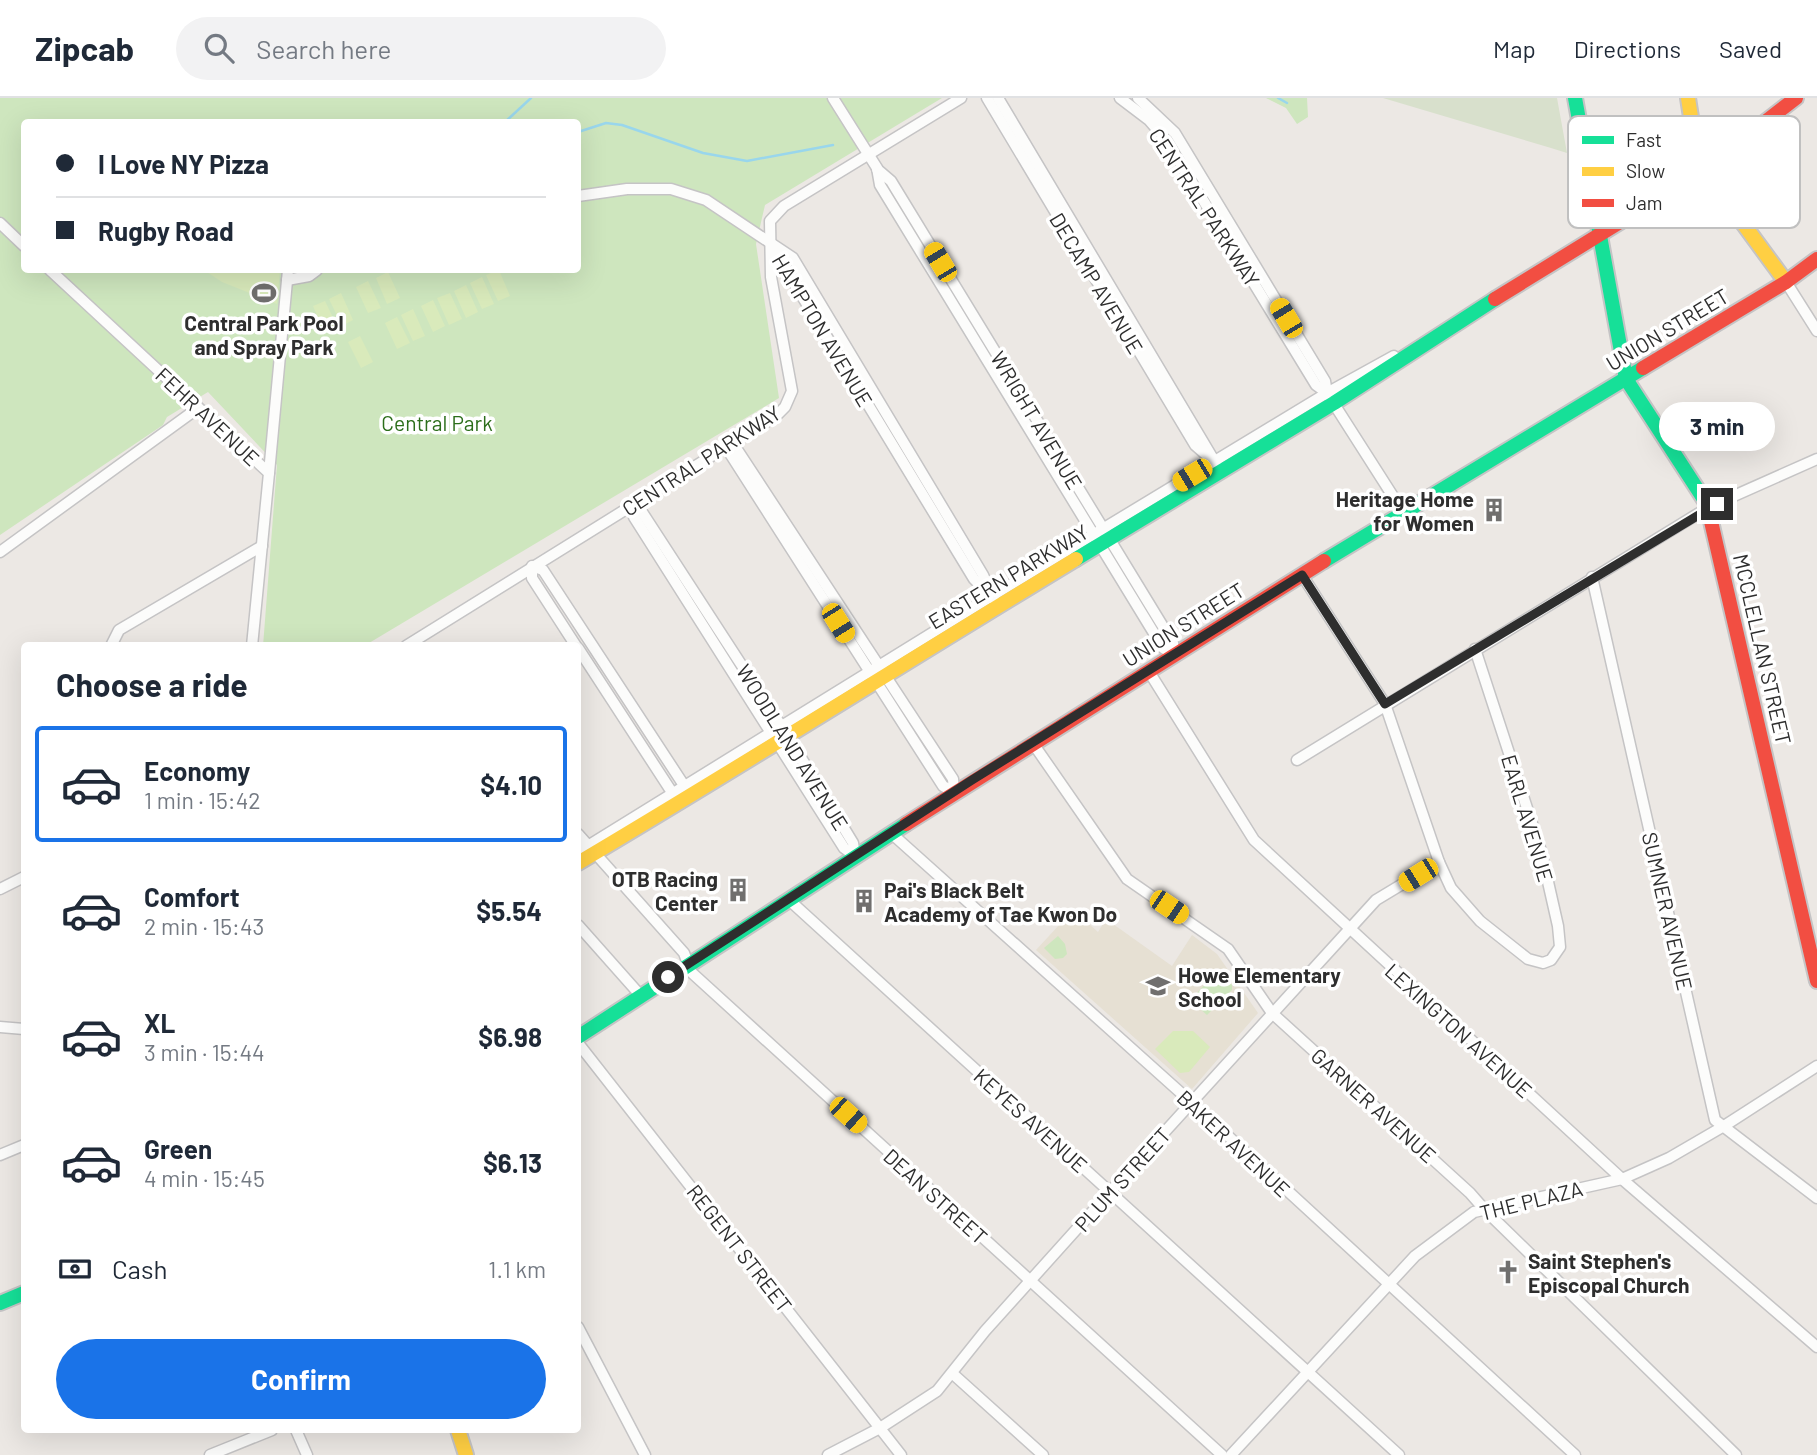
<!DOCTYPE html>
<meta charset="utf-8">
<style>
body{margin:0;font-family:Barlow,sans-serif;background:#f2f2f3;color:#1f2937;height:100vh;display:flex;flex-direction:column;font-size:26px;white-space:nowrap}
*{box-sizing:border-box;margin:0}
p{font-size:23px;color:#747a83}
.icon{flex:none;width:38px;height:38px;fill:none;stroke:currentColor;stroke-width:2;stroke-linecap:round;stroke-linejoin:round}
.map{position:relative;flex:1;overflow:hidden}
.details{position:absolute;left:21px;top:544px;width:560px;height:791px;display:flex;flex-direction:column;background:#fff;border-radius:7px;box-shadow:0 7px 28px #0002}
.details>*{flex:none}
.banner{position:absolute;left:21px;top:21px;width:560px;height:154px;border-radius:7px;box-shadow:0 7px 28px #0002;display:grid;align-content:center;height:154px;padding:0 35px;background:#fff}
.end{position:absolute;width:32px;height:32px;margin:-16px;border:9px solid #2e2e2e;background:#fff;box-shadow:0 0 0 4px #fff}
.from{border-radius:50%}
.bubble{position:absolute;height:49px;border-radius:24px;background:#fff;box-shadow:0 7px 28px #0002;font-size:23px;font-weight:700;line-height:49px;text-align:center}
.car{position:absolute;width:21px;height:42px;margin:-21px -10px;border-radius:9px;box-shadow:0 0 5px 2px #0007;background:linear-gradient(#f5c518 24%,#345 0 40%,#f5c518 0 76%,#345 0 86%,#f5c518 0)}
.banner b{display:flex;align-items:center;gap:24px;height:66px;font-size:26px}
.banner b+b{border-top:2px solid #e0e1e3}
.banner i{width:18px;height:18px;background:#1f2937}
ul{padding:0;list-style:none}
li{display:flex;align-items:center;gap:21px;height:116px;margin:0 14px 10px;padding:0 21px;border:4px solid transparent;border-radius:7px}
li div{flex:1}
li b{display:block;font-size:26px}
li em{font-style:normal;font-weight:700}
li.current{border-color:#1a73e8}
li>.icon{width:63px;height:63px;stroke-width:1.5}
h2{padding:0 35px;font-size:32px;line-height:84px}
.pay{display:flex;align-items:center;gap:18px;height:77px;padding:0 35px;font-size:26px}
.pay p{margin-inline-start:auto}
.button{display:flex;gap:14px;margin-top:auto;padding:14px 35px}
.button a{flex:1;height:80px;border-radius:42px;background:#1a73e8;color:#fff;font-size:28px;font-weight:700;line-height:80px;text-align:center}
header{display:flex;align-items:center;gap:42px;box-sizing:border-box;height:98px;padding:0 35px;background:#fff;border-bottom:2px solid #e0e1e3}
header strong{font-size:33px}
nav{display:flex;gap:38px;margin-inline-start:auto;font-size:24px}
.search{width:490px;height:63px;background:#f2f2f3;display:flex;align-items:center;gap:18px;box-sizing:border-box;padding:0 24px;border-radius:38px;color:#747a83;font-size:26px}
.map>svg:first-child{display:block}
.education{fill:#e6e0d3}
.green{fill:#cee6be;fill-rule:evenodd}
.cemetery{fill:#d8e0cc}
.pitch{fill:#d9eabb}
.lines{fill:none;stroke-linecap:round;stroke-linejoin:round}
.stream{stroke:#99d6ec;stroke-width:2.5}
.street-casing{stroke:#c5c4c5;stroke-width:13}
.fast-casing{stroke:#c5c4c5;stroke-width:18}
.slow-casing{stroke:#c5c4c5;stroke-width:18}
.jam-casing{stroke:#c5c4c5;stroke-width:18}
.street{stroke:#fcfcfb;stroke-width:10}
.fast{stroke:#16e098;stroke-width:14}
.slow{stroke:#ffcf43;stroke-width:14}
.jam{stroke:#f24e42;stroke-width:14}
.route{stroke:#2e2e2e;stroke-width:9}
.labels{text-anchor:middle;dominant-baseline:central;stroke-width:7;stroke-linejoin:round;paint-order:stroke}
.street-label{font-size:21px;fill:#2e2e2e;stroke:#fff}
.poi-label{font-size:21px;font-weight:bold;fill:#2e2e2e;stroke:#fff;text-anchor:start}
.park-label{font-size:21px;fill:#2c6e1b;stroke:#fff}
.key{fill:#fff;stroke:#c0c0c0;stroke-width:2}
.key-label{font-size:19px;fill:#2e2e2e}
</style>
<header>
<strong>Zipcab</strong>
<div class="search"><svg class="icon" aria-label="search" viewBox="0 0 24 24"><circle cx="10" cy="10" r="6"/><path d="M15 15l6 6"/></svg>Search here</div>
<nav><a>Map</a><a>Directions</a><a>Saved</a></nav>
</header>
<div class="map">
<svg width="1817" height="1357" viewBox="0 0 1817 1357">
<rect width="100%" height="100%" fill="#ece8e4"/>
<polygon class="education" points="1073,812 1098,834 1106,821 1172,868 1192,837 1217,856 1258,915 1192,991 1036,852"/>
<g class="green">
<path d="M0 0H942L765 107 756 146 779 300 364 548H263L277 367 208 294 167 319 163 327 0 437ZM24 24H578V172H24Z"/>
<polygon points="1266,0 1307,0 1308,19 1297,26 1286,10"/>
<polygon points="1058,838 1065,846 1067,856 1063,860 1055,861 1044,850"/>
<polygon points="1219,872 1232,887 1232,892 1207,917 1190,902"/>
</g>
<polygon class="cemetery" points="1383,0 1557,0 1567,55 1551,50"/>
<g class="pitch">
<polygon points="204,172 280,172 277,206 222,184"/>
<polygon points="499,172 510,198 498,203 486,177"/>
<polygon points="388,174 400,200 387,206 376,180"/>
<polygon points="482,179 494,206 482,211 470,185"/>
<polygon points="368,183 381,210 368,215 356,189"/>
<polygon points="466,187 478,214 466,220 454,193"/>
<polygon points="341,195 353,222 342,228 329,201"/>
<polygon points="450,195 462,221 449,227 437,200"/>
<polygon points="433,202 445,228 433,234 421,208"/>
<polygon points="325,203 337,228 324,234 313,208"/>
<polygon points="413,211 425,238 413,243 401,217"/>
<polygon points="397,219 410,245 397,251 385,225"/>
<polygon points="360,238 373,264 361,270 348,244"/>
<polygon points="1173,933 1193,933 1210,949 1189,974 1180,975 1155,951"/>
</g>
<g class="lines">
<g class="stream">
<polyline points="1278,0 1287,5"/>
<polyline points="505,24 531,0"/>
<polyline points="578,34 606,25 622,27 703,55 747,63 833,47"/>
</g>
<g class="street-casing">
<g id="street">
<polyline points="833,0 877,70 880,87 1163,550 1174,556"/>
<polyline points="987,0 1195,347 1211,361"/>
<polyline points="998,0 1218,369"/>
<polyline points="1120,0 1149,22 1167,43 1316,287 1327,295 1403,414"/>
<polyline points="1138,0 1175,35 1325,283 1327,295"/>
<polyline points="877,71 891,83 1173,545 1174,556"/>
<polyline points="578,98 627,91 671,91 706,102 793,160 983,477 994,502"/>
<polyline points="0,125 24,148"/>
<polyline points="771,147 974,481 989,496"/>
<polyline points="50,172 269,375 252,548"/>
<polyline points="287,182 309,178 317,172"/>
<polyline points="1786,184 1817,233"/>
<polyline points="730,348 731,357 943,688 954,694"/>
<polyline points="730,348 738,353 953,681 954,694"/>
<polyline points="269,375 288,172"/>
<polyline points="632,407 642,414 789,640 853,745 855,758"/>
<polyline points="632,407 634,419 844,750 855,758"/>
<polyline points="0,454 198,310"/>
<polyline points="1302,477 1385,606 1439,764 1451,790 1480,823 1528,861 1543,865 1551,862 1560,849 1558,828 1541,753 1475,551"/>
<polyline points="1592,479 1715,1022 1817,1100"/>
<polyline points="111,548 119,532 262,448"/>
<polyline points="406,548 776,318 785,309 792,293 771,179 770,123 784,108 961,0"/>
<polyline points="576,548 532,480 532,468 543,472 687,692"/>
<polyline points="578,550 675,699"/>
<polyline points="1148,572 1254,742 1622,1081 1817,1249"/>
<polyline points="1032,644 1127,781 1228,851 1272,915 1470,1095 1484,1111 1736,1357"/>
<polyline points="1297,662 1709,409 1817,361"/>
<polyline points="891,735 1191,1004 1575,1357"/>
<polyline points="578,736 684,855 691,874 1222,1357"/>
<polyline points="578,754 992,498 1327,295 1394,258"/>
<polyline points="0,791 24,779"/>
<polyline points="788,801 1399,1357"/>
<polyline points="578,827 641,898"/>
<polyline points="0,929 24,931"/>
<polyline points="578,945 901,1357"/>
<polyline points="0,1057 24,1047"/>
<polyline points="578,1229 645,1357"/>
<polyline points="953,1276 1043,1357"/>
<polyline points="296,1332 307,1357"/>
<polyline points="210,1357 272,1332"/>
<polyline points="828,1357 880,1330 937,1293 985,1233 1110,1094 1376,802 1439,764"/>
<polyline points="1231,1357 1415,1158 1474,1114 1622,1081 1669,1060 1724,1028 1817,968"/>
</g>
</g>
<g class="fast-casing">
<g id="fast">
<polyline points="1575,0 1626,281 1707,406"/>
<polyline points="1076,461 1334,305 1495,201"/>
<polyline points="1324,463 1643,270"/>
<polyline points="578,939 906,726"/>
<polyline points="0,1205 24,1195"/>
</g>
</g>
<g class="slow-casing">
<g id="slow">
<polyline points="1688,0 1698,64 1786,184"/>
<path d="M578 765C745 666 909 562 1076 461"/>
<polyline points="458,1332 466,1357"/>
</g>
</g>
<g class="jam-casing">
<g id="jam">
<polyline points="1495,201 1698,76 1796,0"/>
<polyline points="1643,270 1786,184 1817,161"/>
<polyline points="1707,406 1817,883"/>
<polyline points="906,726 1324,463"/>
</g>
</g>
<use href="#street" class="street"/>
<use href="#fast" class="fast"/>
<use href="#slow" class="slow"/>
<use href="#jam" class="jam"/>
</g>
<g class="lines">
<polyline class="route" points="668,879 972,682 1302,477 1385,606 1717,406"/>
</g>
<defs>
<g id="stadium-bare" transform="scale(1.89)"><path d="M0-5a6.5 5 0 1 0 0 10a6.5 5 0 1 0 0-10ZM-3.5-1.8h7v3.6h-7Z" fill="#706f6e" stroke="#fff" stroke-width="2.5" paint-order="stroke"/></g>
<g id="building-bare" transform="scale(1.89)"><path d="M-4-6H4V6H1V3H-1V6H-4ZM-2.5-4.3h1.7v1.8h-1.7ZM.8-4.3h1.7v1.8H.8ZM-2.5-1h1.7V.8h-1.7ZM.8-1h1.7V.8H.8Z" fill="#706f6e" stroke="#fff" stroke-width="2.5" paint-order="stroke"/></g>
<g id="school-bare" transform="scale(1.89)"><path d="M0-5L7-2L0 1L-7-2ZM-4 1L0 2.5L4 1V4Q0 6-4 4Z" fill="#706f6e" stroke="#fff" stroke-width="2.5" paint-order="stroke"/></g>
<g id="church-bare" transform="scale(1.89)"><path d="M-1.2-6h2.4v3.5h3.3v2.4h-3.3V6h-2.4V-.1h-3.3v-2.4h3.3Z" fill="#706f6e" stroke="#fff" stroke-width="2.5" paint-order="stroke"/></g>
</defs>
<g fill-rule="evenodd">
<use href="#stadium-bare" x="264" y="195"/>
<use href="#building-bare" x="1494" y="412"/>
<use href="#building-bare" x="738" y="792"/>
<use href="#building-bare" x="864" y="803"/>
<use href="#school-bare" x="1158" y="888"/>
<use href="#church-bare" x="1508" y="1174"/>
</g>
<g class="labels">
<g class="street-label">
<text transform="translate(1205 109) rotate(57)">CENTRAL PARKWAY</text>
<text transform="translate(1097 185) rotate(59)">DECAMP AVENUE</text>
<text transform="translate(1667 231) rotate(-31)">UNION STREET</text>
<text transform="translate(823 232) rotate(59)">HAMPTON AVENUE</text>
<text transform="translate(208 318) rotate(43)">FEHR AVENUE</text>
<text transform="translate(1037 322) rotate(59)">WRIGHT AVENUE</text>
<text transform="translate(701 362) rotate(-33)">CENTRAL PARKWAY</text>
<text transform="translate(1008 478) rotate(-31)">EASTERN PARKWAY</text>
<text transform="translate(1183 526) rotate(-32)">UNION STREET</text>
<text transform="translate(1763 551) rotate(77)">MCCLELLAN STREET</text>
<text transform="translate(793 649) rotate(58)">WOODLAND AVENUE</text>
<text transform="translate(1528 720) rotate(73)">EARL AVENUE</text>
<text transform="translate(1668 813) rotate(77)">SUMNER AVENUE</text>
<text transform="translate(1459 932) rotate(42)">LEXINGTON AVENUE</text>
<text transform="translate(1374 1007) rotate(42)">GARNER AVENUE</text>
<text transform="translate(1031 1022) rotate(42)">KEYES AVENUE</text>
<text transform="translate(1234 1045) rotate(43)">BAKER AVENUE</text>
<text transform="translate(1122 1081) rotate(-48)">PLUM STREET</text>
<text transform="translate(936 1098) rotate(42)">DEAN STREET</text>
<text transform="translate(1531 1102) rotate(-14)">THE PLAZA</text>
<text transform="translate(740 1150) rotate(52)">REGENT STREET</text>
</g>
<g class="poi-label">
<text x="264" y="224" text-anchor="middle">Central Park Pool<tspan x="264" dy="24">and Spray Park</tspan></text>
<text x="1474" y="400" text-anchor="end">Heritage Home<tspan x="1474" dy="24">for Women</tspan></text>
<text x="718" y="780" text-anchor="end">OTB Racing<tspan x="718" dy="24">Center</tspan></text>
<text x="884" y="791">Pai's Black Belt<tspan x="884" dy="24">Academy of Tae Kwon Do</tspan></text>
<text x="1178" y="876">Howe Elementary<tspan x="1178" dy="24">School</tspan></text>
<text x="1528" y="1162">Saint Stephen's<tspan x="1528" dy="24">Episcopal Church</tspan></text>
</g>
<g class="park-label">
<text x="437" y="324">Central Park</text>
</g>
</g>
<rect x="1568" y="18" width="232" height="112" rx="10" class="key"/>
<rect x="1582" y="38" width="32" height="8" fill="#16e098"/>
<rect x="1582" y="69" width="32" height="9" fill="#ffcf43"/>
<rect x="1582" y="101" width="32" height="8" fill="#f24e42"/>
<g class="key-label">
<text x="1626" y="49">Fast</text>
<text x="1626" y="80">Slow</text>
<text x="1626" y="112">Jam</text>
</g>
</svg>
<i class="end from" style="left:668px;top:879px"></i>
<i class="end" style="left:1717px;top:406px"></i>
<div class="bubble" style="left:1659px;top:304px;width:116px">3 min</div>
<i class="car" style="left:940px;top:164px;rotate:329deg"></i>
<i class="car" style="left:1286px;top:220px;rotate:329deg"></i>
<i class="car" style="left:1192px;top:377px;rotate:239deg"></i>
<i class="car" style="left:838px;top:525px;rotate:148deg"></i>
<i class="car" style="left:1418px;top:777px;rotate:238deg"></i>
<i class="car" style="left:1169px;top:809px;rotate:124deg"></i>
<i class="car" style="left:848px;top:1017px;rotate:132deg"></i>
<div class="banner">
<b><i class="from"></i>I Love NY Pizza</b>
<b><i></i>Rugby Road</b>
</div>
<section class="details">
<h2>Choose a ride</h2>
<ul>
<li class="current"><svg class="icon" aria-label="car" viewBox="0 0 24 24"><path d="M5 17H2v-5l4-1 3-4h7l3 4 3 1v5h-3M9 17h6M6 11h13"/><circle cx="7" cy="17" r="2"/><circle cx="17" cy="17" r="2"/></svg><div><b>Economy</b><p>1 min · 15:42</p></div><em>$4.10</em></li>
<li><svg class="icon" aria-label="car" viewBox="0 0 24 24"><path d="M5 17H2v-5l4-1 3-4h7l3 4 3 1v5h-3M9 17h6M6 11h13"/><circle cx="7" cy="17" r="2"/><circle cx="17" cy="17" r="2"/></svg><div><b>Comfort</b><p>2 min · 15:43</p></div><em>$5.54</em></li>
<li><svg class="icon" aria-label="car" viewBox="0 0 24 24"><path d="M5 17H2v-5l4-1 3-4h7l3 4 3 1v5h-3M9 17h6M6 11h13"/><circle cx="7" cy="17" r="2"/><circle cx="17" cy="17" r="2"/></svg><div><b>XL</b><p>3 min · 15:44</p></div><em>$6.98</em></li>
<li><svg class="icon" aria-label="car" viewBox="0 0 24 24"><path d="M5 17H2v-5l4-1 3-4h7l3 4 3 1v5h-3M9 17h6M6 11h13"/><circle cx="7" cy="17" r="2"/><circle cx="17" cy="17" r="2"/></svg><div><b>Green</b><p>4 min · 15:45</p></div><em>$6.13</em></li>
</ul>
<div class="pay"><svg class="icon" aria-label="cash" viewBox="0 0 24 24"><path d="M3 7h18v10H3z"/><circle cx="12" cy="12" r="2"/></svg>Cash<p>1.1 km</p></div>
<div class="button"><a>Confirm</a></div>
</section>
</div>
